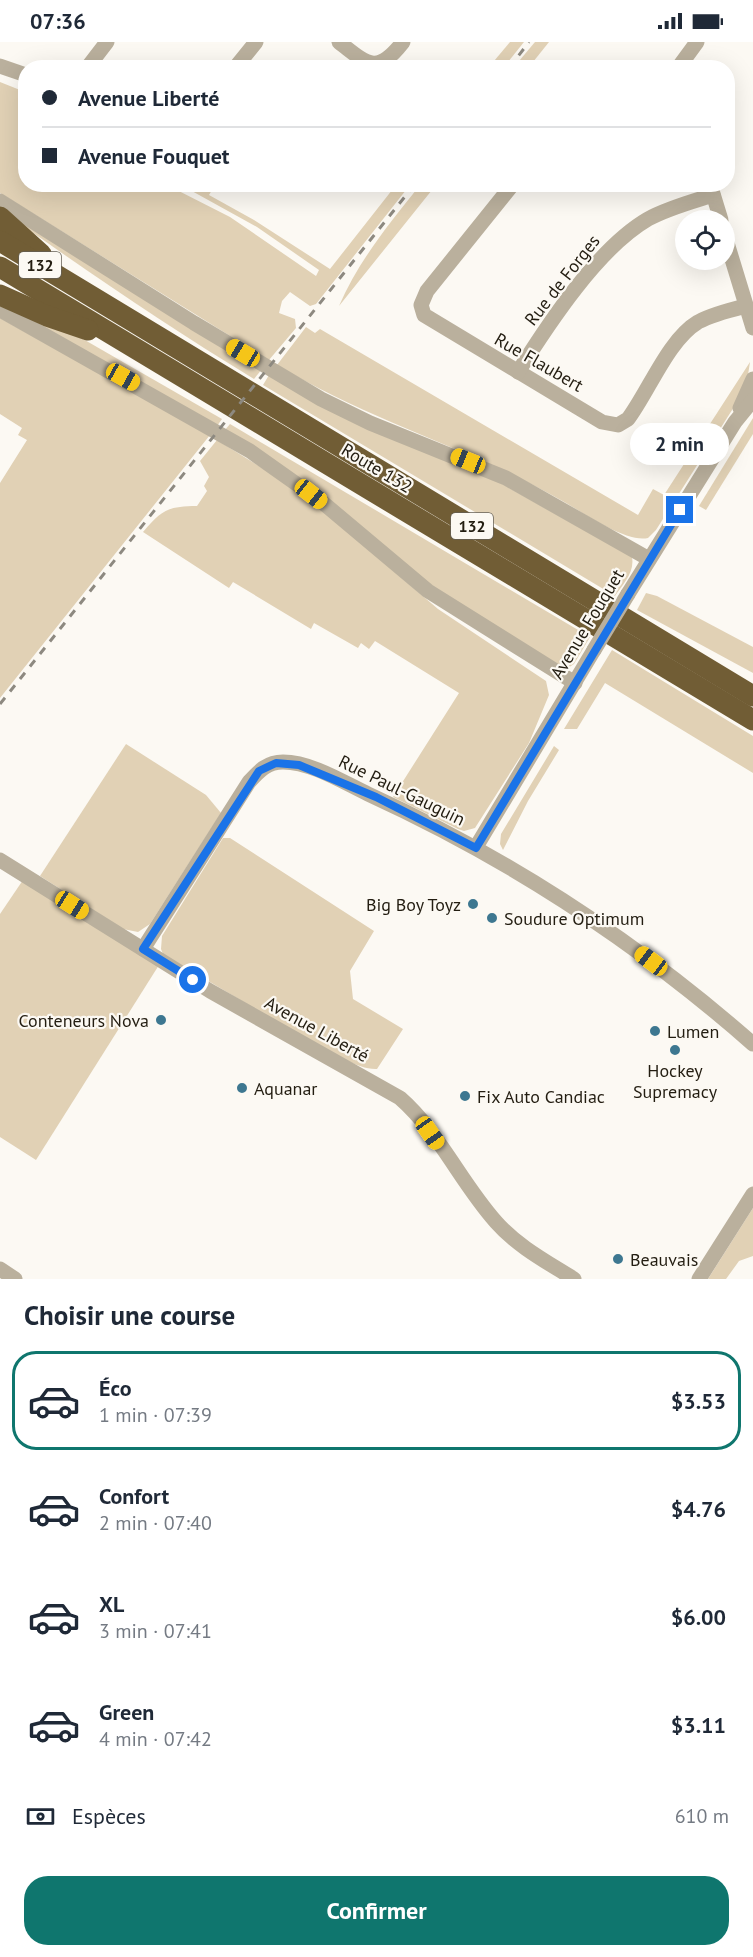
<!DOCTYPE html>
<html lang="fr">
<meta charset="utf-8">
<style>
body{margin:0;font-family:"PT Sans",sans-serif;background:#f6f6f7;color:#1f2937;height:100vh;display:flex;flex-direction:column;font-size:22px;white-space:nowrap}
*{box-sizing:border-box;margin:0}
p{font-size:20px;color:#747a83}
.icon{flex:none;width:33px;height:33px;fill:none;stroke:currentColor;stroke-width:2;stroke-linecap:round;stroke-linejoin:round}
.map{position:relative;height:1237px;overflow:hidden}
.side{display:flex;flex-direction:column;background:#fff;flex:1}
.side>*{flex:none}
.guide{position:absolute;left:18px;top:18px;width:717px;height:132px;border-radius:24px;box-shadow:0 6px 24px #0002;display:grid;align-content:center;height:132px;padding:0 24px;background:#fff}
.fabs{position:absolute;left:675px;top:168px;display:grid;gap:12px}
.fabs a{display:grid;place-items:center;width:60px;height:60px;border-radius:50%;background:#fff;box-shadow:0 6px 24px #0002;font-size:30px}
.end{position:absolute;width:27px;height:27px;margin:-14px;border:8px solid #1a73e8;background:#fff;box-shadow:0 0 0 3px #fff}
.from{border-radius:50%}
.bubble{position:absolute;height:42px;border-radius:21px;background:#fff;box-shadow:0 6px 24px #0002;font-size:20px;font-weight:600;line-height:42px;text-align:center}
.car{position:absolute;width:18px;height:36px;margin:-18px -9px;border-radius:8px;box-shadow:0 0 4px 2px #0007;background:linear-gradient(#f5c518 24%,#345 0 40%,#f5c518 0 76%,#345 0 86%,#f5c518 0)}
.guide b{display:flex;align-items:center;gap:21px;height:57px;font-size:22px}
.guide b+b{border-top:2px solid #e0e1e3}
.guide i{width:15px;height:15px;background:#1f2937}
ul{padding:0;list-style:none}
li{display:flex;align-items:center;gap:18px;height:99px;margin:0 12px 9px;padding:0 12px;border:3px solid transparent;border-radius:24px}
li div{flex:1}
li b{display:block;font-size:22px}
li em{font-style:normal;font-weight:600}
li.current{border-color:#0f766e}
li>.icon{width:54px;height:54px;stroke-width:1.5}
h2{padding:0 24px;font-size:27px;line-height:72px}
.pay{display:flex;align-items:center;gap:15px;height:66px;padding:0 24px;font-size:22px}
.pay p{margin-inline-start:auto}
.action{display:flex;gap:12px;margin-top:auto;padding:12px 24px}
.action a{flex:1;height:69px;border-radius:24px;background:#0f766e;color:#fff;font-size:24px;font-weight:600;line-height:69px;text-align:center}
.status{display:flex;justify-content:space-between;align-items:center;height:42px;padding:0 30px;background:#fff;direction:ltr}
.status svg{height:16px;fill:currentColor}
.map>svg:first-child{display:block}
.green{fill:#e1d1b5}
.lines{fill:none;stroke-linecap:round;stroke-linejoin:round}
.minor{stroke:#bab09d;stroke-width:15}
.highway{stroke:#715d35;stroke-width:21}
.rail{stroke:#8d8980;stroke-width:3;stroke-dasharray:8 8;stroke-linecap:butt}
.minor-bridge{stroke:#bab09d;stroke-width:15}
.route{stroke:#1a73e8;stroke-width:8}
.poi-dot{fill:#3d7790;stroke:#fcf9f3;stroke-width:2}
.labels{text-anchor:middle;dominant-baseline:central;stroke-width:4.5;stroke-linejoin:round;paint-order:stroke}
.shield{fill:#fcf9f3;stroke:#645f55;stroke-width:1.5}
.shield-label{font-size:16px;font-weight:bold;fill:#231d11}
.street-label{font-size:18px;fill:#231d11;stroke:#fcf9f3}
.poi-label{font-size:18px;fill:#231d11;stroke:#fcf9f3;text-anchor:start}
</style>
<div class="status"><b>07:36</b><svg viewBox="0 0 49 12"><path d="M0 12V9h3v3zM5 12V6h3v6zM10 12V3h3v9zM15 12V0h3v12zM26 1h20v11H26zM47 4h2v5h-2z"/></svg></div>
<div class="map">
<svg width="753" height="1237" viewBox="0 0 753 1237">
<rect width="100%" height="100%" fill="#fcf9f3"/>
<g class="green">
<polygon points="510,0 524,0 504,25 489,25"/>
<polygon points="535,0 549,0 529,25 514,25"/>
<polygon points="0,40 25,50 26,142 167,143 230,175 316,234 319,228 257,185 181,143 204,143 212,148 209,153 254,178 330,227 396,143 410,143 316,262 310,264 290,250 282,259 279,271 295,277 296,286 269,318 0,151"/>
<path d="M420 143H436L339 264C359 218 389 182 420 143Z"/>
<path d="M0 167 262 327 254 337C167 284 83 227 0 167Z"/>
<polygon points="0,263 83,297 222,377 217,384"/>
<polygon points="0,276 210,393 0,656 0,441 27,398 18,393 22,386 0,372"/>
<path d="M306 285 315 291 320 287 638 473 653 447 664 453 750 320 746 346 656 488 648 496C627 501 585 472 566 461 473 407 369 379 277 323Z"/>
<path d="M269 333 474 426 632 515C635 531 622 543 615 554L263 343Z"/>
<polygon points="753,376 753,392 706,468 699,464"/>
<polygon points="230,382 590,595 574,622 565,628 425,541 224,389"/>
<path d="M217 398 280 437 334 478 438 567 546 639 549 653 529 701 475 786 464 789 458 787 393 755 459 651 375 599 369 607 361 601 358 606 314 581 311 587 233 540 229 546 143 490C161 469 167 464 197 464L207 449 204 444 209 435 200 419Z"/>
<polygon points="646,551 657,554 753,605 753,631 637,568"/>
<polygon points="612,608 753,694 753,731 605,641 577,687 564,687"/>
<polygon points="126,702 206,753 221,771 150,882 138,890 123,887 40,834"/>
<polygon points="554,704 559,708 528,759 503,808 500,802 501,792"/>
<path d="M223 796H230L374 889 350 929 353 957 403 987 377 1027C358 1028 335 1011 318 1002 266 974 215 943 163 912L161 907 162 894Z"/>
<polygon points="23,838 159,923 36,1118 0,1095 0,872"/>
<polygon points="753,1166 753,1214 739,1219 726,1237 708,1237"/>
</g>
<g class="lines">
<g class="minor">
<path d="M339 0C368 23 377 33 403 0"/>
<polyline points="0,24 26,33"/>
<polyline points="87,26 107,0"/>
<polyline points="235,26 256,0"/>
<polyline points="678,26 697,0"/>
<path d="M513 142 427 249 421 263 424 273 602 380 618 383 628 377C649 349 668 298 698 280 713 272 730 268 746 264"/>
<polyline points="710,142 721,178"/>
<polyline points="0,159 194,281 321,357 370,381 506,436 649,517"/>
<polyline points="724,191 753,286"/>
<polyline points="0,268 250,409 322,460 428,549 575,641"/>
<path d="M518 330C549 281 598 206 648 177 668 166 691 160 713 153"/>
<polyline points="740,366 753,337"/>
<polyline points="628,552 735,380 753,358"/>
<polyline points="476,805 594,608"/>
<path d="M0 818 210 949 400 1056C439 1090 461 1141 496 1180 517 1204 547 1220 574 1237"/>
<path d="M143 907 249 740C259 729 267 720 283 720 311 720 343 740 368 752 508 816 637 900 753 1002"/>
<polyline points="0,1227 15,1237"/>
<polyline points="699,1237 753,1152"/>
</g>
<g class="highway">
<polyline points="0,175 41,212"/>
<polyline points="0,199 753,654"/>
<polyline points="0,225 753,678"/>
<polyline points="0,253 47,274 88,288"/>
</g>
<g class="rail">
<polyline points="509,26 529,0"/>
<polyline points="0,662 415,142"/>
</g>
<polyline class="minor-bridge" points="594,608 628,552"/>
</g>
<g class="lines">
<polyline class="route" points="193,938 143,907 259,729 276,721 299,723 376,755 476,806 680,468"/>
</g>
<g class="poi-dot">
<circle cx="473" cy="862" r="6"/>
<circle cx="492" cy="876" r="6"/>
<circle cx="161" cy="978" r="6"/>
<circle cx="655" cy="989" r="6"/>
<circle cx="675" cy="1008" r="6"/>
<circle cx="242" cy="1046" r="6"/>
<circle cx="465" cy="1054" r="6"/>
<circle cx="618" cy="1217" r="6"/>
</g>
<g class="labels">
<g class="shield">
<rect x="19" y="210" width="42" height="26" rx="4.5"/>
<rect x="451" y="471" width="42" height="26" rx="4.5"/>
</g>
<g class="shield-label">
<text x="40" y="223">132</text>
<text x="472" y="484">132</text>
</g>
<g class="street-label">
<text transform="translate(562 238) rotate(-52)">Rue de Forges</text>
<text transform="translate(539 320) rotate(30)">Rue Flaubert</text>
<text transform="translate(377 426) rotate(31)">Route 132</text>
<text transform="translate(587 582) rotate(-59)">Avenue Fouquet</text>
<text transform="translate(402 748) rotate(26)">Rue Paul-Gauguin</text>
<text transform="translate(317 987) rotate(29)">Avenue Liberté</text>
</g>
<g class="poi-label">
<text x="461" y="862" text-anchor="end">Big Boy Toyz</text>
<text x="504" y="876">Soudure Optimum</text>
<text x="149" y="978" text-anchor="end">Conteneurs Nova</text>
<text x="667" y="989">Lumen</text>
<text x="675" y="1028" text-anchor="middle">Hockey<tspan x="675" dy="21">Supremacy</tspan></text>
<text x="254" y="1046">Aquanar</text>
<text x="477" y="1054">Fix Auto Candiac</text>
<text x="630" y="1217">Beauvais</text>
</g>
</g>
</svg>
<div class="fabs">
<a><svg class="icon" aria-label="locate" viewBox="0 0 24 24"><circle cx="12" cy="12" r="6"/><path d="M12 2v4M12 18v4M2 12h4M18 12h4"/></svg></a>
</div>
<i class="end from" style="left:193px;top:938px"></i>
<i class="end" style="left:680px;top:468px"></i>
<div class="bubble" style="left:630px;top:381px;width:99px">2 min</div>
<i class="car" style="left:243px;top:311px;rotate:301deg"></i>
<i class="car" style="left:123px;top:335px;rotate:119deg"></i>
<i class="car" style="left:468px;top:419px;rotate:292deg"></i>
<i class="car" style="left:311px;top:452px;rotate:128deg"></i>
<i class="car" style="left:72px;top:863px;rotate:122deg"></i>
<i class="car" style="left:651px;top:919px;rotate:307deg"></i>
<i class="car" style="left:430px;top:1091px;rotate:145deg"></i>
<div class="guide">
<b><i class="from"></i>Avenue Liberté</b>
<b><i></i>Avenue Fouquet</b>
</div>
</div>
<section class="side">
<h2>Choisir une course</h2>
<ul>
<li class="current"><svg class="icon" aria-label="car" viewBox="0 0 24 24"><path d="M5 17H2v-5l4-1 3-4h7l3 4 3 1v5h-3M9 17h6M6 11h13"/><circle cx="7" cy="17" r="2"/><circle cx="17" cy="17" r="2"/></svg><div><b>Éco</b><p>1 min · 07:39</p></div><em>$3.53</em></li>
<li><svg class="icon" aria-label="car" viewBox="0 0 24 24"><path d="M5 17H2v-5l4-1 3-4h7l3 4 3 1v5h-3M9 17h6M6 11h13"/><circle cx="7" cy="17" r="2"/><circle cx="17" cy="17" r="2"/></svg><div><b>Confort</b><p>2 min · 07:40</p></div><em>$4.76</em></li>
<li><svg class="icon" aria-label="car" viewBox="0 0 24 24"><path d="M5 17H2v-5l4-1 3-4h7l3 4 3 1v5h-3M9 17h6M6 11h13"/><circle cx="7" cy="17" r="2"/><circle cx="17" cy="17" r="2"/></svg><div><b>XL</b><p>3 min · 07:41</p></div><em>$6.00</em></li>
<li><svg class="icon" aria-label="car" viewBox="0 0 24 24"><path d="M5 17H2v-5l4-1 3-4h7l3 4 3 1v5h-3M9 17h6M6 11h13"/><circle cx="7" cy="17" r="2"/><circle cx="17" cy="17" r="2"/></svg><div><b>Green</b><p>4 min · 07:42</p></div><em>$3.11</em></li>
</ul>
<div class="pay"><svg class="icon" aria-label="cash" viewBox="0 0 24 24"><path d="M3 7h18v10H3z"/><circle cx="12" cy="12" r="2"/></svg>Espèces<p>610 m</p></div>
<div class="action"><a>Confirmer</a></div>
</section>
